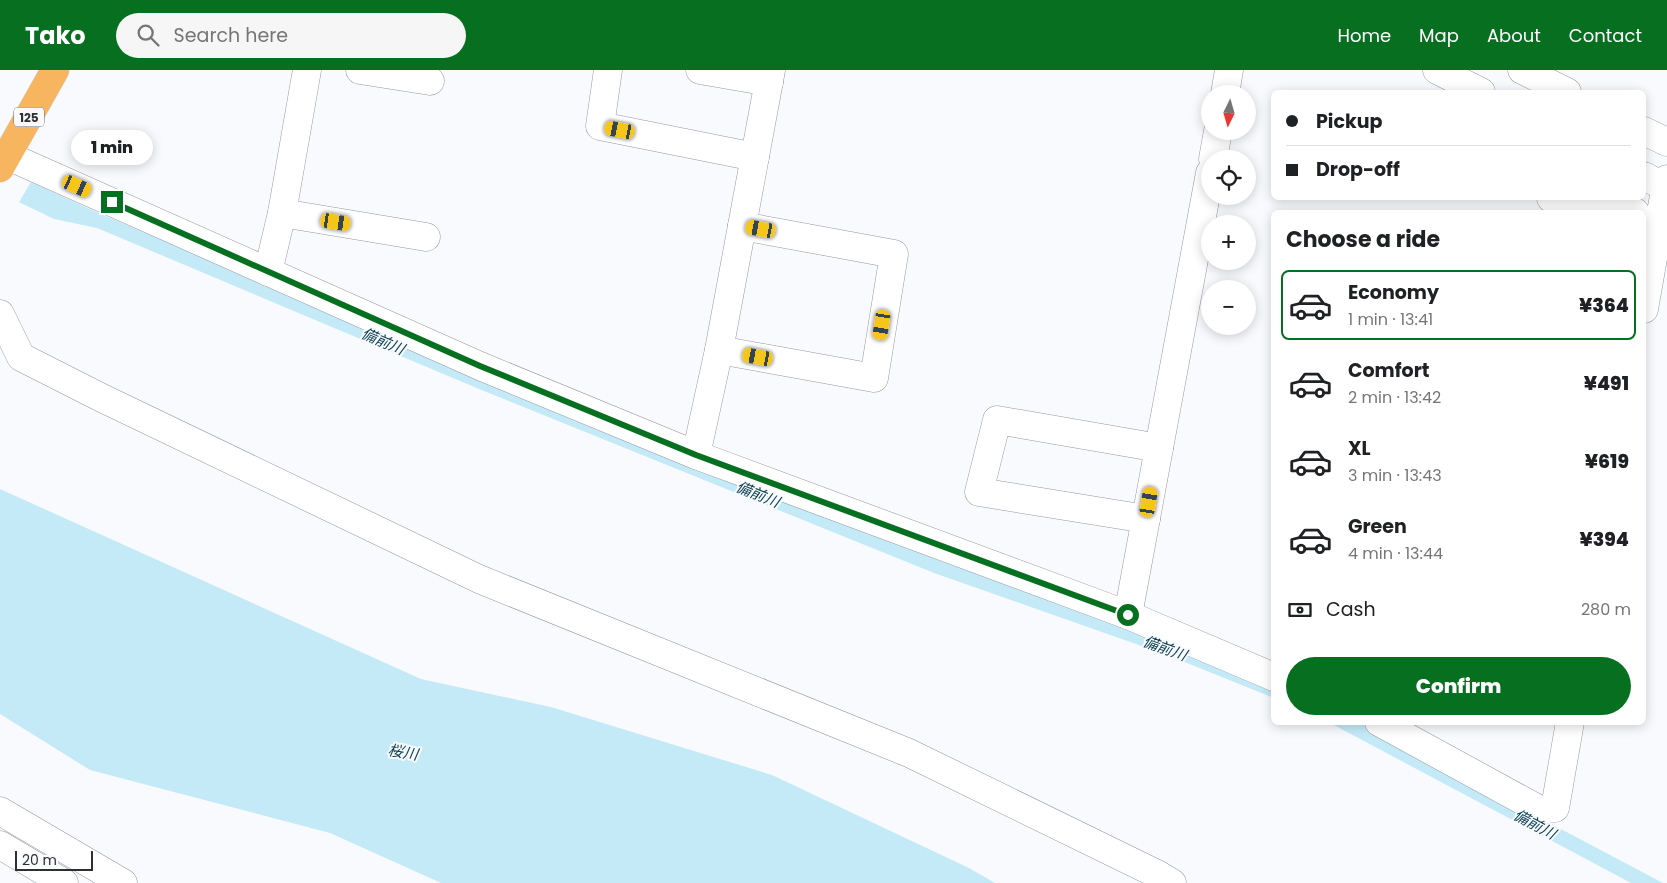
<!DOCTYPE html>
<meta charset="utf-8">
<style>
body{margin:0;font-family:Poppins,"Noto Sans JP",sans-serif;background:#f6f6f6;color:#202124;height:100vh;display:flex;flex-direction:column;font-size:19px;white-space:nowrap}
*{box-sizing:border-box;margin:0}
p{font-size:16px;color:#757577}
.icon{flex:none;width:28px;height:28px;fill:none;stroke:currentColor;stroke-width:2;stroke-linecap:round;stroke-linejoin:round}
.map{position:relative;flex:1;overflow:hidden}
.sheet{position:absolute;left:1271px;top:140px;width:375px;height:515px;display:flex;flex-direction:column;background:#fff;border-radius:8px;box-shadow:0 2px 12px #0003}
.sheet>*{flex:none}
.top-card{position:absolute;left:1271px;top:20px;width:375px;height:110px;border-radius:8px;box-shadow:0 2px 12px #0003;display:grid;align-content:center;height:110px;padding:0 15px;background:#fff}
.needle{width:32px;rotate:185deg}
.tools{position:absolute;left:1201px;top:15px;display:grid;gap:10px}
.tools a{display:grid;place-items:center;width:55px;height:55px;border-radius:50%;background:#fff;box-shadow:0 2px 12px #0003;font-size:25px}
.scale{position:absolute;left:15px;bottom:12px;width:78px;box-sizing:border-box;padding-left:5px;border:2px solid #2e2f33;border-top:0;font-size:14px;line-height:18px;white-space:nowrap;color:#2e2f33;-webkit-text-stroke:4px #f9fafe;paint-order:stroke}
.end{position:absolute;width:22px;height:22px;margin:-11px;border:6px solid #076f20;background:#fff;box-shadow:0 0 0 2px #fff}
.from{border-radius:50%}
.bubble{position:absolute;height:35px;border-radius:18px;background:#fff;box-shadow:0 2px 12px #0003;font-size:16px;font-weight:800;line-height:35px;text-align:center}
.car{position:absolute;width:15px;height:30px;margin:-15px -8px;border-radius:6px;box-shadow:0 0 4px 1px #0007;background:linear-gradient(#f5c518 24%,#345 0 40%,#f5c518 0 76%,#345 0 86%,#f5c518 0)}
.top-card b{display:flex;align-items:center;gap:18px;height:48px;font-size:19px}
.top-card b+b{border-top:1px solid #e0e0e0}
.top-card i{width:12px;height:12px;background:#202124}
ul{padding:0;list-style:none}
li{display:flex;align-items:center;gap:15px;height:70px;margin:0 10px 8px;padding:0 5px;border:2px solid transparent;border-radius:8px}
li div{flex:1}
li b{display:block;font-size:19px}
li em{font-style:normal;font-weight:800}
li.selected{border-color:#076f20}
li>.icon{width:45px;height:45px;stroke-width:1.5}
h2{padding:0 15px;font-size:22px;line-height:60px}
.pay{display:flex;align-items:center;gap:12px;height:55px;padding:0 15px;font-size:19px}
.pay p{margin-inline-start:auto}
.primary-button{display:flex;gap:10px;margin-top:auto;padding:10px 15px}
.primary-button a{flex:1;height:58px;border-radius:30px;background:#076f20;color:#fff;font-size:20px;font-weight:800;line-height:58px;text-align:center}
header{display:flex;align-items:center;gap:30px;box-sizing:border-box;height:70px;padding:0 25px;background:#076f20;color:#fff}
header strong{font-size:24px}
nav{display:flex;gap:28px;margin-inline-start:auto;font-size:18px}
.search{width:350px;height:45px;background:#f6f6f6;display:flex;align-items:center;gap:12px;box-sizing:border-box;padding:0 18px;border-radius:28px;color:#757577;font-size:19px}
.map>svg:first-child{display:block}
.water{fill:#c4eaf8}
.pier{fill:#f9fafe}
.lines{fill:none;stroke-linecap:round;stroke-linejoin:round}
.minor-casing{stroke:#9598a0;stroke-width:29}
.highway-casing{stroke:#d5d5d6;stroke-width:29}
.minor{stroke:#fff;stroke-width:28}
.highway{stroke:#f8b55f;stroke-width:28}
.route{stroke:#076f20;stroke-width:6}
.labels{text-anchor:middle;dominant-baseline:central;stroke-width:4;stroke-linejoin:round;paint-order:stroke}
.shield{fill:#f9fafe;stroke:#6b6c70;stroke-width:1}
.shield-label{font-size:12px;font-weight:bold;fill:#2e2f33}
.water-label{font-size:15px;font-style:italic;fill:#073e4e;stroke:#f9fafe}
</style>
<header>
<strong>Tako</strong>
<div class="search"><svg class="icon" aria-label="search" viewBox="0 0 24 24"><circle cx="10" cy="10" r="6"/><path d="M15 15l6 6"/></svg>Search here</div>
<nav><a>Home</a><a>Map</a><a>About</a><a>Contact</a></nav>
</header>
<div class="map">
<svg width="1667" height="813" viewBox="0 0 1667 813">
<rect width="100%" height="100%" fill="#f9fafe"/>
<g class="water">
<polygon points="0,98 103,145 484,306 938,490 1173,573 1274,613 1274,628 1167,585 934,503 479,319 97,158 54,149 0,123"/>
<polygon points="0,419 421,609 551,637 772,705 969,798 995,813 441,813 330,763 90,700 0,644"/>
<polygon points="1330,653 1360,653 1663,813 1631,813"/>
</g>
<polygon class="pier" points="0,95 32,110 18,134 0,126"/>
<g class="lines">
<g class="minor-casing">
<g id="minor">
<polyline points="360,0 430,11"/>
<polyline points="608,0 600,56 755,87"/>
<polyline points="700,0 769,12"/>
<polyline points="1437,0 1481,22"/>
<polyline points="1522,0 1567,22"/>
<polyline points="1225,24 1229,0"/>
<polyline points="1644,61 1667,72"/>
<polyline points="8,86 480,296 696,385 1128,545 1210,103"/>
<polyline points="1213,89 1218,61"/>
<polyline points="1644,106 1667,118"/>
<polyline points="1551,128 1635,142"/>
<polyline points="282,143 426,167"/>
<polyline points="268,202 282,143 307,0"/>
<polyline points="1644,239 1667,109"/>
<polyline points="0,244 21,287 102,328 479,509 909,683 1157,804 1172,813"/>
<polyline points="719,280 874,308 894,184 742,156"/>
<polyline points="696,385 719,280 771,0"/>
<polyline points="1146,449 979,422 997,350 1159,378"/>
<polyline points="1128,545 1274,607"/>
<polyline points="1379,652 1540,740 1555,738 1570,652"/>
<polyline points="0,741 123,813"/>
<polyline points="0,775 64,813"/>
</g>
</g>
<g class="highway-casing">
<polyline id="highway" points="0,98 55,0"/>
</g>
<use href="#minor" class="minor"/>
<use href="#highway" class="highway"/>
</g>
<g class="lines">
<polyline class="route" points="112,132 480,296 696,385 1128,545"/>
</g>
<g class="labels">
<rect class="shield" x="14" y="37.5" width="30" height="19" rx="4"/>
<g class="shield-label">
<text x="29" y="47">125</text>
</g>
<g class="water-label">
<text transform="translate(383 271) rotate(23)">備前川</text>
<text transform="translate(758 424) rotate(22)">備前川</text>
<text transform="translate(1165 578) rotate(20)">備前川</text>
<text transform="translate(403 682) rotate(9)">桜川</text>
<text transform="translate(1535 754) rotate(28)">備前川</text>
</g>
</g>
</svg>
<div class="tools">
<a><svg class="needle" viewBox="-14 -14 28 28"><path d="M0-13l5 13h-10z" fill="#e53935"/><path d="M0 13l5-13h-10z" fill="#757577"/></svg></a>
<a><svg class="icon" aria-label="locate" viewBox="0 0 24 24"><circle cx="12" cy="12" r="6"/><path d="M12 2v4M12 18v4M2 12h4M18 12h4"/></svg></a>
<a>+</a>
<a>−</a>
</div>
<div class="scale">20 m</div>
<i class="end from" style="left:1128px;top:545px"></i>
<i class="end" style="left:112px;top:132px"></i>
<div class="bubble" style="left:71px;top:60px;width:82px">1 min</div>
<i class="car" style="left:620px;top:60px;rotate:281deg"></i>
<i class="car" style="left:77px;top:116px;rotate:114deg"></i>
<i class="car" style="left:336px;top:152px;rotate:99deg"></i>
<i class="car" style="left:761px;top:159px;rotate:280deg"></i>
<i class="car" style="left:882px;top:255px;rotate:189deg"></i>
<i class="car" style="left:758px;top:287px;rotate:280deg"></i>
<i class="car" style="left:1149px;top:432px;rotate:10deg"></i>
<div class="top-card">
<b><i class="from"></i>Pickup</b>
<b><i></i>Drop-off</b>
</div>
<section class="sheet">
<h2>Choose a ride</h2>
<ul>
<li class="selected"><svg class="icon" aria-label="car" viewBox="0 0 24 24"><path d="M5 17H2v-5l4-1 3-4h7l3 4 3 1v5h-3M9 17h6M6 11h13"/><circle cx="7" cy="17" r="2"/><circle cx="17" cy="17" r="2"/></svg><div><b>Economy</b><p>1 min · 13:41</p></div><em>¥364</em></li>
<li><svg class="icon" aria-label="car" viewBox="0 0 24 24"><path d="M5 17H2v-5l4-1 3-4h7l3 4 3 1v5h-3M9 17h6M6 11h13"/><circle cx="7" cy="17" r="2"/><circle cx="17" cy="17" r="2"/></svg><div><b>Comfort</b><p>2 min · 13:42</p></div><em>¥491</em></li>
<li><svg class="icon" aria-label="car" viewBox="0 0 24 24"><path d="M5 17H2v-5l4-1 3-4h7l3 4 3 1v5h-3M9 17h6M6 11h13"/><circle cx="7" cy="17" r="2"/><circle cx="17" cy="17" r="2"/></svg><div><b>XL</b><p>3 min · 13:43</p></div><em>¥619</em></li>
<li><svg class="icon" aria-label="car" viewBox="0 0 24 24"><path d="M5 17H2v-5l4-1 3-4h7l3 4 3 1v5h-3M9 17h6M6 11h13"/><circle cx="7" cy="17" r="2"/><circle cx="17" cy="17" r="2"/></svg><div><b>Green</b><p>4 min · 13:44</p></div><em>¥394</em></li>
</ul>
<div class="pay"><svg class="icon" aria-label="cash" viewBox="0 0 24 24"><path d="M3 7h18v10H3z"/><circle cx="12" cy="12" r="2"/></svg>Cash<p>280 m</p></div>
<div class="primary-button"><a>Confirm</a></div>
</section>
</div>
